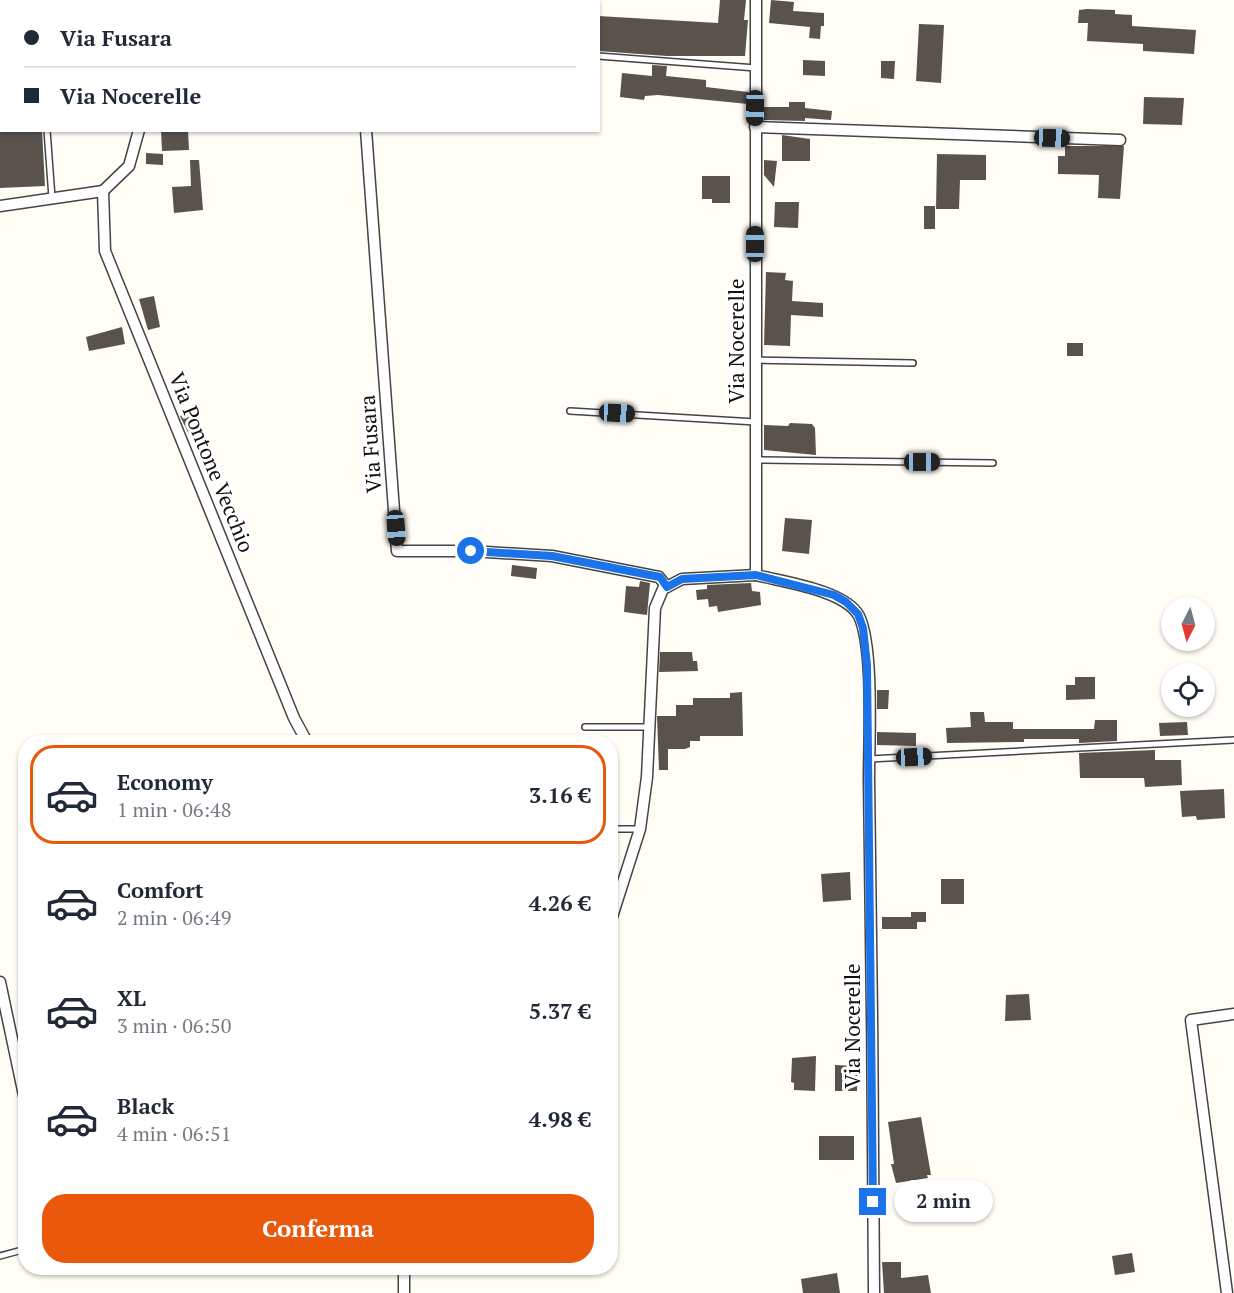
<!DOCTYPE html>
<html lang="it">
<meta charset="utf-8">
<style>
body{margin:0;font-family:"PT Serif",serif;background:#f6f6f7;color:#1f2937;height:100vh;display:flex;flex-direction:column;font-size:22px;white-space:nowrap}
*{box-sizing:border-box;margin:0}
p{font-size:20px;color:#747a83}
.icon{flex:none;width:33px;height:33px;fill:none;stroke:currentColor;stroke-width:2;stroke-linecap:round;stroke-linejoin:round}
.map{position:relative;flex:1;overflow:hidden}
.side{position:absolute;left:18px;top:735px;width:600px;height:540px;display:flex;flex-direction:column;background:#fff;border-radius:24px;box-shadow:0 2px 4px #0004}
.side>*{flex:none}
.guide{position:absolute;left:0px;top:0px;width:600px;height:132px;box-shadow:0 2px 4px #0004;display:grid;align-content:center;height:132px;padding:0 24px;background:#fff}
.needle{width:39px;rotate:186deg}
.controls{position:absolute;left:1161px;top:597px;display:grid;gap:12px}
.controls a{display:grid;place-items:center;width:54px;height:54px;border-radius:50%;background:#fff;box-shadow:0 2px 4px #0004;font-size:30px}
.end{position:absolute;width:27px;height:27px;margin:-14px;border:8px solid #1a73e8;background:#fff;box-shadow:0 0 0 3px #fff}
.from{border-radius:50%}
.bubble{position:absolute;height:42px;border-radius:21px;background:#fff;box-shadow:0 2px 4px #0004;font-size:20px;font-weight:700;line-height:42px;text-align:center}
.car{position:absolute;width:18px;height:36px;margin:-18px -9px;border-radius:8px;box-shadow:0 0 4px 2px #0007;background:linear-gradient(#222 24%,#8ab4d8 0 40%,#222 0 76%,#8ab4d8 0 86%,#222 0)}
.guide b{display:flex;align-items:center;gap:21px;height:57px;font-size:22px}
.guide b+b{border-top:2px solid #e0e1e3}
.guide i{width:15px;height:15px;background:#1f2937}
ul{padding:10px 0 0;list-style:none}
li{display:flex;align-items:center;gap:18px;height:99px;margin:0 12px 9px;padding:0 12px;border:3px solid transparent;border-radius:24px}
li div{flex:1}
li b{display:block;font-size:22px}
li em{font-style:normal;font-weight:700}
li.current{border-color:#ea580c}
li>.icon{width:54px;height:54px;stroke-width:1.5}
.action{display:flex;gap:12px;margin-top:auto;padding:12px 24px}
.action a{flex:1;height:69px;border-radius:24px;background:#ea580c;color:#fff;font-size:24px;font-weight:700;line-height:69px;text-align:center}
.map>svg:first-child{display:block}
.building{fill:#5a524d}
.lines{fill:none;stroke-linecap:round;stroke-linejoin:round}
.service-casing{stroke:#444;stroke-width:8}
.minor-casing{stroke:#444;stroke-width:13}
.service{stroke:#fff;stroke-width:5}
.minor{stroke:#fff;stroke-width:10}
.route{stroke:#1a73e8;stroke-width:8}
.labels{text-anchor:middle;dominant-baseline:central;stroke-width:6;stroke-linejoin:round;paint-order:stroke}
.street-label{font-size:21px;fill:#111;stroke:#fff}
</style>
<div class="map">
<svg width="1234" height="1293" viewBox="0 0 1234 1293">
<rect width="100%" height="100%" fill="#fffdf5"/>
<g class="building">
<polygon points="720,0 746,0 744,20 748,20 745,56 667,56 598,51 598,16 718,23"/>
<polygon points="771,0 794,2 793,11 824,13 824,26 821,26 820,39 809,38 810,27 769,23"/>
<polygon points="1087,9 1115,10 1115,14 1132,15 1132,26 1196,30 1194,54 1143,51 1143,44 1087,41 1088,23 1078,23 1079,10"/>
<polygon points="919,24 944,25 941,83 916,81"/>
<polygon points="803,60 825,61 825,76 803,75"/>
<polygon points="881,61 895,61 894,79 881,78"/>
<polygon points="652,65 667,66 666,76 706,80 706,87 748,92 748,104 658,95 645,96 644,100 620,97 622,73 652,76"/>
<polygon points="1144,97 1184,98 1182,125 1143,124"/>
<polygon points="789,102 805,102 805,108 832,111 831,120 805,118 805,121 764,120 764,107 789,107"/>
<polygon points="0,130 42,130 45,186 0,188"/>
<polygon points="161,130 188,130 189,150 162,151"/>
<polygon points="782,135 810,139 810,161 782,161"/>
<polygon points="1065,146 1124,146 1120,199 1098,198 1099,175 1058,174 1058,156 1065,156"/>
<polygon points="146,153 163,154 163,165 146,164"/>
<polygon points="937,154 986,155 986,180 960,180 959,209 936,209"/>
<polygon points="190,160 199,160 203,210 174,213 172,187 191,186"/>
<polygon points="764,160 777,161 774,187 764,175"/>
<polygon points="702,176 730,176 730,203 712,203 712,199 702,199"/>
<polygon points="775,202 799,202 798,228 774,227"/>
<rect x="924" y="206" width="11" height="23"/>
<polygon points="766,272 786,273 785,280 793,281 792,301 823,303 823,317 791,315 790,346 764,345"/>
<polygon points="154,296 160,327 148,330 139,299"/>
<polygon points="122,327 125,344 89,351 86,337"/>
<rect x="1067" y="343" width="16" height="13"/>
<polygon points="189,413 206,452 199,455 180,416"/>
<polygon points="790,423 812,424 815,428 816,455 764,450 764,425 788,426"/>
<polygon points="785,518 812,520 809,554 782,551"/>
<polygon points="512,565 537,568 536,579 511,576"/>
<polygon points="640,581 650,583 647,615 624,612 626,586 639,587"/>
<polygon points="751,583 752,591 760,592 761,605 718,612 717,606 709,607 708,599 697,600 696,590 707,589 707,585"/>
<polygon points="660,652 692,652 693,661 697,661 698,671 659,672"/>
<polygon points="1075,677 1095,677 1095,699 1066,700 1066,685 1075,685"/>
<polygon points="877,690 889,690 888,709 877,709"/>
<polygon points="742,692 743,736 700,736 700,741 690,741 690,747 685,749 668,749 668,770 659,770 657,716 676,716 676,705 693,705 693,698 730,698 730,693"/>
<polygon points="970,712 984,712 985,722 1013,722 1013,729 1094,729 1095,720 1117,720 1117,741 1079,743 1079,739 1024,739 1024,742 947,743 946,728 971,727"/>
<polygon points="1187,722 1188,735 1160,736 1159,723"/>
<polygon points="877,732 916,733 916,746 877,745"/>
<polygon points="1155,750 1155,760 1181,760 1182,785 1145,787 1144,778 1080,778 1079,753"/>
<polygon points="1224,789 1225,818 1197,820 1196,816 1182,817 1180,791"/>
<polygon points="850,872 851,900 823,902 821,874"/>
<rect x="941" y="879" width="23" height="25"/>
<polygon points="911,912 926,912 926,922 917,922 917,929 882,929 882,917 911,917"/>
<polygon points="1029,994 1031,1020 1005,1021 1006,995"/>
<polygon points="816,1056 815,1091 794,1090 794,1083 791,1082 792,1058"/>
<polygon points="835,1065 858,1066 857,1091 835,1091"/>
<polygon points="921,1117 931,1175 927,1175 928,1178 896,1183 891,1164 894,1164 888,1122"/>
<rect x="819" y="1136" width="35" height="24"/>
<polygon points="1132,1253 1135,1272 1115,1275 1112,1256"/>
<polygon points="882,1262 901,1262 901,1278 928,1275 931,1293 884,1293"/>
<polygon points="837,1273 840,1293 803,1293 801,1279"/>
</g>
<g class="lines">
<g class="service-casing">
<g id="service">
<polyline points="598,56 756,68"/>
<polyline points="47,130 52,198"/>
<polyline points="755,360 913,363"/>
<polyline points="570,411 756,422"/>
<polyline points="756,460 993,463"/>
<polyline points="585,727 648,727"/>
<polyline points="869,759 1234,740"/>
<polyline points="610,829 640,829"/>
<polyline points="0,1256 26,1249"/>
</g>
</g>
<g class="minor-casing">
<g id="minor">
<polyline points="343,0 343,2"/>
<path d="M756 0V575C783 582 845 590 859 616 874 647 869 741 869 779 872 950 873 1122 874 1293"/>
<polyline points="148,2 148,0"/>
<polyline points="755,127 1120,140"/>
<polyline points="366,130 397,551 471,551 552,556 659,577 667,587"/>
<polyline points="103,191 105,251 294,718 307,742"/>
<polyline points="103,191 129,166 139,130"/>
<polyline points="0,206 103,191"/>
<polyline points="610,923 640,829 647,777 655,608 663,589 682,579 756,575"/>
<polyline points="0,982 26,1105"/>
<polyline points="404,1293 404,1268"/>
<polyline points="1227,1293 1191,1020 1234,1014"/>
</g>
</g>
<use href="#service" class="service"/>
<use href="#minor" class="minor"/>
</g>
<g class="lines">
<polyline class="route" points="471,551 552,556 660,577 667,587 682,579 756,575 834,595 846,602 858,614 863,628 867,665 873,1202"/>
</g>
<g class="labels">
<g class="street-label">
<text transform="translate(736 341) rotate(-90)">Via Nocerelle</text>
<text transform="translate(370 444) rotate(-94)">Via Fusara</text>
<text transform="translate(212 462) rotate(68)">Via Pontone Vecchio</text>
<text transform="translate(852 1026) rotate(-90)">Via Nocerelle</text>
</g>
</g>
</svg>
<div class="controls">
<a><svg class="needle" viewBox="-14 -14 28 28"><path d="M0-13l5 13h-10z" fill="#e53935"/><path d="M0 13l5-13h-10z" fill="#747a83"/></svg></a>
<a><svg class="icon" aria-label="locate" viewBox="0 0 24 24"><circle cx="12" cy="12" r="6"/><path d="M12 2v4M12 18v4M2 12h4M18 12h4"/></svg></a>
</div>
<i class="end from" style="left:471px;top:551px"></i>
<i class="end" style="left:873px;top:1202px"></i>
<div class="bubble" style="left:894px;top:1180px;width:99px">2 min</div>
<i class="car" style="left:755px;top:108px;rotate:181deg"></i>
<i class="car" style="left:1052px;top:138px;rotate:92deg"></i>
<i class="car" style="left:755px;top:244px;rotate:0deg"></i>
<i class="car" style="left:617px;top:413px;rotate:93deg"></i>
<i class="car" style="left:922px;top:462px;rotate:90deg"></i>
<i class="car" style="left:396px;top:528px;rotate:176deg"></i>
<i class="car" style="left:914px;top:757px;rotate:87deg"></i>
<div class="guide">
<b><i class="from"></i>Via Fusara</b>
<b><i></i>Via Nocerelle</b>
</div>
<section class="side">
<ul>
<li class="current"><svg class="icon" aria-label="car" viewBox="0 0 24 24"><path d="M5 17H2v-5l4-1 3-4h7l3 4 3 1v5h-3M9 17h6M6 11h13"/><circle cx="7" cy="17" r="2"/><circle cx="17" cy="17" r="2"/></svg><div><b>Economy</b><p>1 min · 06:48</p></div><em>3.16 €</em></li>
<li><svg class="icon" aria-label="car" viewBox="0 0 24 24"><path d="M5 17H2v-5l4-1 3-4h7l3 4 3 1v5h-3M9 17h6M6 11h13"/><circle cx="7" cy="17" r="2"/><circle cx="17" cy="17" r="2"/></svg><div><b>Comfort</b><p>2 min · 06:49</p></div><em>4.26 €</em></li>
<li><svg class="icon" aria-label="car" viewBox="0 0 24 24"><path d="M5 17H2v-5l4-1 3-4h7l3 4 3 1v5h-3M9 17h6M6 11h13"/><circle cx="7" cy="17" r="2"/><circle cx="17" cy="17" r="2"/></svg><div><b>XL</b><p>3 min · 06:50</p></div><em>5.37 €</em></li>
<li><svg class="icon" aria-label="car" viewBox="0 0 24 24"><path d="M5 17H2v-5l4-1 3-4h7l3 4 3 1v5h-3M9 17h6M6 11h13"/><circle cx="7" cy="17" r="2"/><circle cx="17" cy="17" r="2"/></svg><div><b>Black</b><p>4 min · 06:51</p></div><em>4.98 €</em></li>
</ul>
<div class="action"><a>Conferma</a></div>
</section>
</div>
